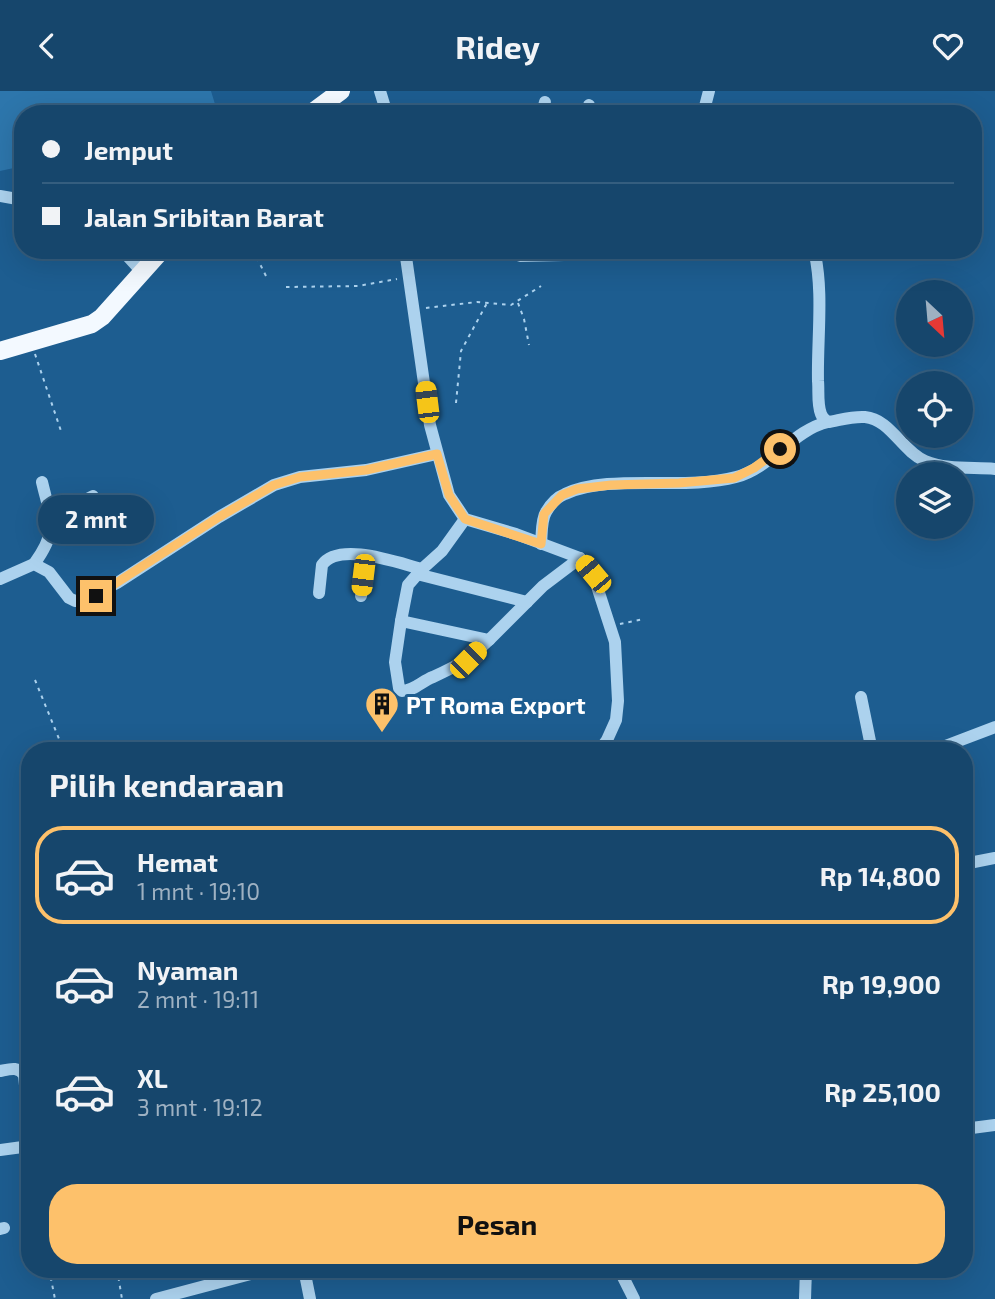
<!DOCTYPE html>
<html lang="id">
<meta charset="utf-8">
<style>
body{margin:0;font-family:"Exo 2",sans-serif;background:#235074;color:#f1f3f6;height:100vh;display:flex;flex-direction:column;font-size:26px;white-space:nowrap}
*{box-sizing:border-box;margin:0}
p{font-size:23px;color:#9eb1c2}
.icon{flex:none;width:38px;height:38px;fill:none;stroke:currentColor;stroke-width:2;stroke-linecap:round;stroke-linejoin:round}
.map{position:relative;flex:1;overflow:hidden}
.sheet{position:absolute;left:21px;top:651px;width:952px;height:536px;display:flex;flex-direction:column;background:#16466c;border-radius:28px;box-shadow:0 7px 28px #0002,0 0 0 2px #355e7f}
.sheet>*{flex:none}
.top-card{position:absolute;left:14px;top:14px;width:968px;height:154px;border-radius:28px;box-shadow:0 7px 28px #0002,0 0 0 2px #355e7f;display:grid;align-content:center;height:154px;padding:0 28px;background:#16466c}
.needle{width:46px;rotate:154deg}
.fabs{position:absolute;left:896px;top:189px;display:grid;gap:14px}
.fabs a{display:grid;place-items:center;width:77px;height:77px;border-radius:50%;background:#16466c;box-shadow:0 7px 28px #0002,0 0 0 2px #355e7f;font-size:35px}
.end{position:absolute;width:32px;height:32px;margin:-16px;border:9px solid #fdc16b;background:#111;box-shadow:0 0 0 4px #111}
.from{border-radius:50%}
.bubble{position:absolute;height:49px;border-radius:24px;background:#16466c;box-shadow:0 7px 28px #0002,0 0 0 2px #355e7f;font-size:23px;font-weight:700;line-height:49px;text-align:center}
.car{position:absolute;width:21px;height:42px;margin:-21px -10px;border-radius:9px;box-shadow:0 0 5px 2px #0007;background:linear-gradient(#f5c518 24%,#345 0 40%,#f5c518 0 76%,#345 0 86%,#f5c518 0)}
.top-card b{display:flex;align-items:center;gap:24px;height:66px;font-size:26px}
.top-card b+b{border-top:2px solid #355e7f}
.top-card i{width:18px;height:18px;background:#f1f3f6}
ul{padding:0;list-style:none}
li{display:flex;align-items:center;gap:21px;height:98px;margin:0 14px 10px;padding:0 14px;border:4px solid transparent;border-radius:28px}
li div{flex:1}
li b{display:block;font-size:26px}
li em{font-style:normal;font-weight:700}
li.active{border-color:#fdc16b}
li>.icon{width:63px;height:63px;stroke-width:1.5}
h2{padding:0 28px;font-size:32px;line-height:84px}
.button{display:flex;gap:14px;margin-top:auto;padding:14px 28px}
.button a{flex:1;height:80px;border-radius:28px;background:#fdc16b;color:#111;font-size:28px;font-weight:700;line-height:80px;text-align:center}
header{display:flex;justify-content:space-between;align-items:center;height:91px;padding:0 28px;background:#16466c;font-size:32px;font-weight:700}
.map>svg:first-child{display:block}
.green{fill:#2d76ac}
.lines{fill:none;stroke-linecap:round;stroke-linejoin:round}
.path{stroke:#acd2ee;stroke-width:2;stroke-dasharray:3.5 5;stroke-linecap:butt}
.minor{stroke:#acd2ee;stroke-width:12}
.major{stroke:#f3f9ff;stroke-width:18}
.route{stroke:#fdc16b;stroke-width:9}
.labels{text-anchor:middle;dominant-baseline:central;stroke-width:6;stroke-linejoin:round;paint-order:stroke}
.poi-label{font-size:24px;font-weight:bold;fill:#fff;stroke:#1d5d90;text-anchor:start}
</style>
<header><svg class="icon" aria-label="back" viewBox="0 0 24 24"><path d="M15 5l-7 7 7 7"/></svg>Ridey<svg class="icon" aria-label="heart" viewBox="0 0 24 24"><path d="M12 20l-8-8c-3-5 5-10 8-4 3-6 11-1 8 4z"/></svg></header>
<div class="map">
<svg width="995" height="1208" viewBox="0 0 995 1208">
<rect width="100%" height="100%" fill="#1d5d90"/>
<polygon class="green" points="0,0 211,0 218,23 23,23 23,75 0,80"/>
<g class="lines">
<g class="path">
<polyline points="253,159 267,187"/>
<polyline points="286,196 358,195 397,188"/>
<polyline points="518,212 524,228 529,254"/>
<polyline points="426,217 477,211 511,214 541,195"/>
<polyline points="35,263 61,340"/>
<polyline points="456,312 461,260 487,212"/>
<polyline points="620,533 644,528"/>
<polyline points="35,589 64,660"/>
<polyline points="49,1178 55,1208"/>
<polyline points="117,1178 122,1208"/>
</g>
<g class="minor">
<polyline points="380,0 387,23"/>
<polyline points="542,23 545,11"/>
<polyline points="587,23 589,14"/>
<polyline points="703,23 709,0"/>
<polyline points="0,105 23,109"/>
<polyline points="122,159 142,181"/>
<polyline points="405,159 430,334 449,404 465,428 516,443 580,467 593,483 615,551 618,610 616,629 607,649 599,660"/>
<polyline points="516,159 520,165 564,164 565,159"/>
<path d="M814 159C824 200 817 248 818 290 819 300 817 313 821 323 823 328 824 328 828 331 840 329 853 325 865 326 890 328 902 360 925 370 946 379 973 376 995 378"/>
<polyline points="564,164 609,159"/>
<polyline points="50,427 93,405"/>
<polyline points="465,428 442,460 422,478 408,494 401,530 489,549 543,495 580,467"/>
<path d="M541 453C542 443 541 429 546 421 550 414 557 406 565 403 609 382 685 400 736 386 771 377 793 339 828 331"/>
<path d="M34 473C59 439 51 429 42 391"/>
<polyline points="417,483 527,511"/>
<polyline points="0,488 34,473 49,481 69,507 75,510 84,509 117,492 219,426 274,394 300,386 366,379 437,363"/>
<path d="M319 502 322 474C339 450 398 472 422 478"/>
<polyline points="361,505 368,465"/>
<path d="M401 530 395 571 399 597 402 600C414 600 422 590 433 586 459 574 468 569 489 549"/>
<polyline points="861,606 872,660"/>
<polyline points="929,660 940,657 995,636"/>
<polyline points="964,773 995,767"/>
<path d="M0 980C10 978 18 975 24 984L30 1046"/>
<polyline points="964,1038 995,1034"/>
<polyline points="0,1059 30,1055"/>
<polyline points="0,1138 4,1137"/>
<polyline points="304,1178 310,1208"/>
<polyline points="619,1178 634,1208"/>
<polyline points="156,1208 269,1178"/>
<polyline points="805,1208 806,1178"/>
</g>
<g class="major">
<polyline points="310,23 341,0"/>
<polyline points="0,260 92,233 102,226 162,159"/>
</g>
</g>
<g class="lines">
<polyline class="route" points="96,505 219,426 274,394 300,386 366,379 437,363 449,404 465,428 541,453 544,423 562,404 577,398 611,394 679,392 734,387 754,377 780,358"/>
</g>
<defs>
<g id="building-pin" transform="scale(1.75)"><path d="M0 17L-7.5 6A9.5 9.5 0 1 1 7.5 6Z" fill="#fdc16b" stroke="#1d5d90"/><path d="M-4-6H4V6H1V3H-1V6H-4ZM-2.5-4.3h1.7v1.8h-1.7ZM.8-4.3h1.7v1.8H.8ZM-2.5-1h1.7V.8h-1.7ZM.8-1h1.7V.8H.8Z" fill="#111"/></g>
</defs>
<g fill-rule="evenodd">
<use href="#building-pin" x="382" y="613"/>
</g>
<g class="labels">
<g class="poi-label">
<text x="406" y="613">PT Roma Export</text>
</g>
</g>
</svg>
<div class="fabs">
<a><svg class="needle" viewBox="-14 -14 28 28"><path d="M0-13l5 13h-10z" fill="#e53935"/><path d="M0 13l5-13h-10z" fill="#9eb1c2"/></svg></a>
<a><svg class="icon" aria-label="locate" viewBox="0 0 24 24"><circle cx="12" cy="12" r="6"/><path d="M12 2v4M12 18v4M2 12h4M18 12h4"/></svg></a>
<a><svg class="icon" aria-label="layers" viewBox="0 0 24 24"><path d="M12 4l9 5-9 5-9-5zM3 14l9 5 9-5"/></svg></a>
</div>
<i class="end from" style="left:780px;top:358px"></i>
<i class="end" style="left:96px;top:505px"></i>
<div class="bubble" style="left:38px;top:404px;width:116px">2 mnt</div>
<i class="car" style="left:427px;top:311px;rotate:353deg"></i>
<i class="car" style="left:593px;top:483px;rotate:320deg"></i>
<i class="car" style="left:363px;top:484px;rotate:187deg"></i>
<i class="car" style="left:468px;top:569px;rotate:45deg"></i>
<div class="top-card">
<b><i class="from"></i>Jemput</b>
<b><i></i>Jalan Sribitan Barat</b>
</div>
<section class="sheet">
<h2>Pilih kendaraan</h2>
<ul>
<li class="active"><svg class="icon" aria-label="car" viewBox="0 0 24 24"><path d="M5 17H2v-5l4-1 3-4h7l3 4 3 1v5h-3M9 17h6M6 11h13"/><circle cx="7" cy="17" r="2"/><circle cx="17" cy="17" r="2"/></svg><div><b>Hemat</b><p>1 mnt · 19:10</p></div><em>Rp 14,800</em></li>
<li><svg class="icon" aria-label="car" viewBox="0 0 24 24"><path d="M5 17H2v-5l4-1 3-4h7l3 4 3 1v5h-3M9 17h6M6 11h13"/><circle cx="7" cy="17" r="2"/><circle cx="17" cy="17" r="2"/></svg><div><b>Nyaman</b><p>2 mnt · 19:11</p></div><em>Rp 19,900</em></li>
<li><svg class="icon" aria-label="car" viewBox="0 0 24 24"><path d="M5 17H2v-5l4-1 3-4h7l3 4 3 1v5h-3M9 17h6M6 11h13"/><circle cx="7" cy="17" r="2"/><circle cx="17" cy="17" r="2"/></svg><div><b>XL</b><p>3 mnt · 19:12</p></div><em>Rp 25,100</em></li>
</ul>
<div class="button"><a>Pesan</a></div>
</section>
</div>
